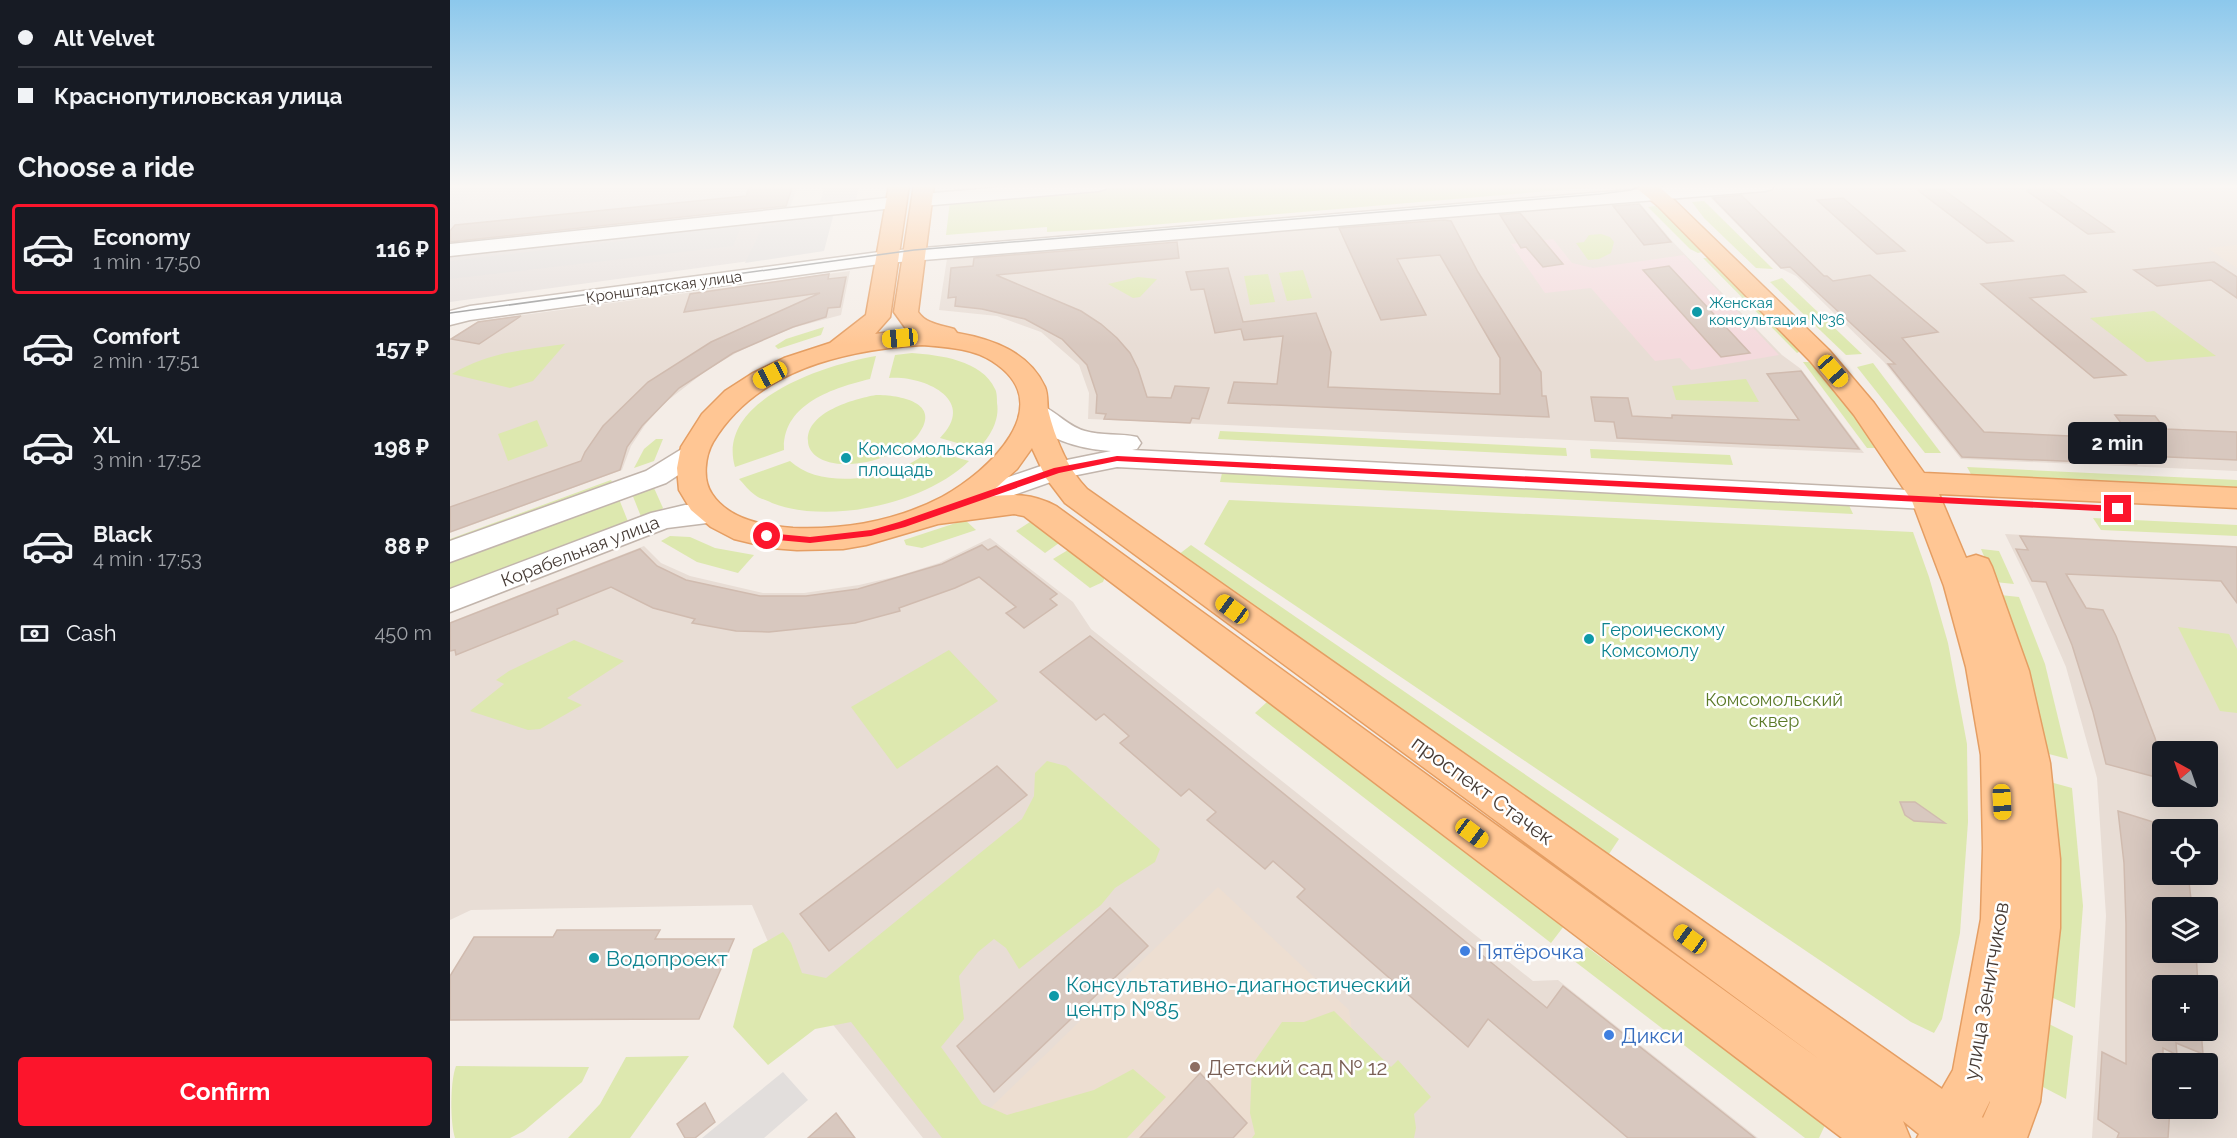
<!DOCTYPE html>
<meta charset="utf-8">
<style>
body{margin:0;font-family:Raleway,sans-serif;background:#242831;color:#f1f3f6;height:100vh;display:flex;flex-direction:column;font-size:22px;white-space:nowrap}
*{box-sizing:border-box;margin:0}
p{font-size:20px;color:#9ea1a6}
.icon{flex:none;width:33px;height:33px;fill:none;stroke:currentColor;stroke-width:2;stroke-linecap:round;stroke-linejoin:round}
.map{position:relative;flex:1;overflow:hidden}
.side{display:flex;flex-direction:column;background:#171b24;width:450px}
.side>*{flex:none}
.hud{display:grid;align-content:center;height:132px;padding:0 18px;background:#171b24}
.needle{width:39px;rotate:320deg}
.fabs{position:absolute;left:1702px;top:741px;display:grid;gap:12px}
.fabs a{display:grid;place-items:center;width:66px;height:66px;border-radius:6px;background:#171b24;box-shadow:0 6px 24px #0002;font-size:30px}
.end{position:absolute;width:27px;height:27px;margin:-14px;border:8px solid #fc152c;background:#fff;box-shadow:0 0 0 3px #fff}
.from{border-radius:50%}
.bubble{position:absolute;height:42px;border-radius:6px;background:#171b24;box-shadow:0 6px 24px #0002;font-size:20px;font-weight:700;line-height:42px;text-align:center}
.car{position:absolute;width:18px;height:36px;margin:-18px -9px;border-radius:8px;box-shadow:0 0 4px 2px #0007;background:linear-gradient(#f5c518 24%,#345 0 40%,#f5c518 0 76%,#345 0 86%,#f5c518 0)}
.hud b{display:flex;align-items:center;gap:21px;height:57px;font-size:22px}
.hud b+b{border-top:2px solid #363941}
.hud i{width:15px;height:15px;background:#f1f3f6}
ul{padding:0;list-style:none}
li{display:flex;align-items:center;gap:18px;height:90px;margin:0 12px 9px;padding:0 6px;border:3px solid transparent;border-radius:6px}
li div{flex:1}
li b{display:block;font-size:22px}
li em{font-style:normal;font-weight:700}
li.active{border-color:#fc152c}
li>.icon{width:54px;height:54px;stroke-width:1.5}
h2{padding:0 18px;font-size:27px;line-height:72px}
.pay{display:flex;align-items:center;gap:15px;height:66px;padding:0 18px;font-size:22px}
.pay p{margin-inline-start:auto}
.action{display:flex;gap:12px;margin-top:auto;padding:12px 18px}
.action a{flex:1;height:69px;border-radius:6px;background:#fc152c;color:#fff;font-size:24px;font-weight:700;line-height:69px;text-align:center}
main{display:flex;flex:1;min-height:0}
.map>svg:first-child{display:block}
.residential{fill:#e8ddd5;fill-rule:evenodd}
.industrial{fill:#e6dfdc}
.education{fill:#edded1}
.medical{fill:#f4dadd}
.green{fill:#dde8af}
.parking{fill:#e2dedc}
.building{fill:#d8c8bf;stroke:#d0bbaf;stroke-width:1.5}
.lines{fill:none;stroke-linecap:round;stroke-linejoin:round}
.minor-casing{stroke:#c2b5ac;stroke-width:3}
.major-casing{stroke:#e59e63;stroke-width:3}
.minor{fill:#fff;fill-rule:evenodd}
.major{fill:#ffc694;fill-rule:evenodd}
.tram{stroke:#969696;stroke-width:1.5}
.route{fill:#fc152c}
.culture-dot{fill:#0f9aa8;stroke:#fff;stroke-width:2}
.shop-dot{fill:#3f7fe0;stroke:#fff;stroke-width:2}
.education-dot{fill:#8d6e63;stroke:#fff;stroke-width:2}
.labels{text-anchor:middle;dominant-baseline:central;stroke-width:5;stroke-linejoin:round;paint-order:stroke}
.far-street-label{font-size:15px;fill:#473c36;stroke:#fff}
.far-culture-label{font-size:15px;fill:#0d838f;stroke:#fff;text-anchor:start}
.culture-label{font-size:18px;fill:#0d838f;stroke:#fff;text-anchor:start}
.street-label{font-size:18px;fill:#473c36;stroke:#fff}
.park-label{font-size:18px;fill:#5b7a28;stroke:#fff}
.near-street-label{font-size:21px;fill:#473c36;stroke:#fff}
.near-shop-label{font-size:21px;fill:#366cbe;stroke:#fff;text-anchor:start}
.near-culture-label{font-size:21px;fill:#0d838f;stroke:#fff;text-anchor:start}
.near-education-label{font-size:21px;fill:#785e54;stroke:#fff;text-anchor:start}
</style>
<main>
<section class="side">
<div class="hud">
<b><i class="from"></i>Alt Velvet</b>
<b><i></i>Краснопутиловская улица</b>
</div>
<h2>Choose a ride</h2>
<ul>
<li class="active"><svg class="icon" aria-label="car" viewBox="0 0 24 24"><path d="M5 17H2v-5l4-1 3-4h7l3 4 3 1v5h-3M9 17h6M6 11h13"/><circle cx="7" cy="17" r="2"/><circle cx="17" cy="17" r="2"/></svg><div><b>Economy</b><p>1 min · 17:50</p></div><em>116 ₽</em></li>
<li><svg class="icon" aria-label="car" viewBox="0 0 24 24"><path d="M5 17H2v-5l4-1 3-4h7l3 4 3 1v5h-3M9 17h6M6 11h13"/><circle cx="7" cy="17" r="2"/><circle cx="17" cy="17" r="2"/></svg><div><b>Comfort</b><p>2 min · 17:51</p></div><em>157 ₽</em></li>
<li><svg class="icon" aria-label="car" viewBox="0 0 24 24"><path d="M5 17H2v-5l4-1 3-4h7l3 4 3 1v5h-3M9 17h6M6 11h13"/><circle cx="7" cy="17" r="2"/><circle cx="17" cy="17" r="2"/></svg><div><b>XL</b><p>3 min · 17:52</p></div><em>198 ₽</em></li>
<li><svg class="icon" aria-label="car" viewBox="0 0 24 24"><path d="M5 17H2v-5l4-1 3-4h7l3 4 3 1v5h-3M9 17h6M6 11h13"/><circle cx="7" cy="17" r="2"/><circle cx="17" cy="17" r="2"/></svg><div><b>Black</b><p>4 min · 17:53</p></div><em>88 ₽</em></li>
</ul>
<div class="pay"><svg class="icon" aria-label="cash" viewBox="0 0 24 24"><path d="M3 7h18v10H3z"/><circle cx="12" cy="12" r="2"/></svg>Cash<p>450 m</p></div>
<div class="action"><a>Confirm</a></div>
</section>
<div class="map">
<svg width="1787" height="1138" viewBox="0 0 1787 1138">
<rect width="100%" height="100%" fill="#f4ede7"/>
<g class="residential">
<polygon points="1371,185 1787,185 1787,471 1511,459 1434,362 1346,276 1330,268 1258,195"/>
<polygon points="1188,201 1223,242 1332,355 1351,369 1414,453 638,419 639,393 629,365 591,332 547,316 489,310 497,259"/>
<polygon points="400,271 391,315 346,327 315,339 286,353 257,370 212,405 195,425 181,446 172,470 0,533 0,339 29,321"/>
<path d="M1555 534 1787 546V1138H1642L1656 916 1647 778 1616 667 1584 593ZM1713 752H1758V796H1713ZM1713 830H1758V874H1713ZM1713 908H1758V952H1713ZM1713 986H1758V1030H1713ZM1713 1064H1758V1108H1713Z"/>
<polygon points="540,538 623,602 641,629 1083,981 1108,980 1308,1138 473,1138 319,944 302,905 21,910 0,920 0,622 194,546 211,563 240,576 313,593 354,593 409,585 448,576 489,563"/>
</g>
<polygon class="industrial" points="348,185 322,258 0,302 0,186"/>
<g class="education">
<polygon points="1787,245 1787,268 1757,248"/>
<polygon points="768,887 899,1010 917,1138 536,1138 524,1124"/>
</g>
<polygon class="medical" points="1103,239 1122,263 1143,268 1234,255 1329,355 1241,370 1230,358 1205,361 1141,288 1095,293 1061,244"/>
<g class="green">
<polygon points="703,185 1169,185 654,229 597,232 597,227 496,235 500,201"/>
<polygon points="1254,201 1323,269 1306,268 1254,218 1242,202"/>
<polygon points="1210,205 1256,251 1248,253 1240,249 1198,207"/>
<polygon points="1151,234 1160,237 1164,242 1161,253 1149,259 1138,260 1126,243 1134,242 1139,235"/>
<polygon points="1253,258 1263,258 1351,351 1347,353"/>
<polygon points="853,270 862,298 837,301 829,273"/>
<polygon points="818,274 825,302 800,305 794,276"/>
<polygon points="688,277 707,279 690,297 683,298 658,284"/>
<polygon points="1332,278 1412,354 1396,355 1320,282"/>
<polygon points="1704,311 1766,356 1697,362 1640,318"/>
<polygon points="374,327 371,335 328,349 325,346 336,339"/>
<path d="M115 344 83 381 60 388 2 374C39 352 73 350 115 344Z"/>
<path d="M462 353C489 355 532 360 545 389 547 392 547 399 547 403 550 420 540 437 528 449L490 438C529 399 472 375 439 378L445 355Z"/>
<path d="M426 356 420 379C383 388 332 404 334 450L285 467C265 399 378 364 426 356Z"/>
<polygon points="1353,362 1365,362 1431,448 1417,448"/>
<polygon points="1423,363 1491,453 1475,453 1407,367"/>
<polygon points="1296,379 1309,402 1226,400 1222,386"/>
<path d="M426 395C449 395 493 402 468 435 450 458 391 475 366 456 361 452 358 447 358 441 356 412 404 399 426 395Z"/>
<polygon points="87,420 98,446 58,461 48,434"/>
<polygon points="770,431 1116,448 1117,456 768,439"/>
<polygon points="206,439 213,439 204,461 184,468 194,449"/>
<polygon points="1140,449 1280,455 1283,465 1141,458"/>
<path d="M480 450 519 461C475 504 379 525 322 503 317 500 310 499 305 495 299 491 294 484 289 479L340 461C373 492 448 479 480 450Z"/>
<polygon points="1517,467 1787,480 1787,489 1522,476"/>
<polygon points="772,473 1399,505 1403,514 770,482"/>
<polygon points="161,480 163,484 0,543 0,539"/>
<polygon points="204,488 213,508 209,513 192,519 182,494"/>
<polygon points="169,499 179,524 0,592 0,561"/>
<polygon points="779,500 1463,532 1479,577 1498,643 1517,744 1518,822 1510,933 1492,1019 1484,1033 1461,1022 754,544"/>
<polygon points="1643,518 1787,525 1787,536 1651,530"/>
<polygon points="515,520 526,530 472,548 456,545 454,540"/>
<polygon points="580,522 609,543 595,553 566,531"/>
<polygon points="220,536 240,537 265,548 304,555 288,573 247,562 211,541"/>
<polygon points="741,545 1169,839 1157,857 728,555"/>
<polygon points="1531,549 1549,551 1564,584 1545,582"/>
<polygon points="618,550 655,577 653,582 640,588 603,559"/>
<polygon points="1550,595 1569,597 1595,664 1618,759 1595,753"/>
<polygon points="1728,627 1779,634 1787,649 1787,713 1770,711"/>
<polygon points="124,640 174,661 117,698 132,705 90,729 78,730 20,711 54,684 46,680 59,671"/>
<polygon points="499,650 548,701 447,769 401,707"/>
<polygon points="818,701 1114,926 1101,943 805,713"/>
<polygon points="597,761 616,766 710,849 705,862 665,888 651,905 569,969 556,948 544,939 528,952 509,976 514,1019 491,1047 532,1104 557,1115 644,1090 683,1069 716,1097 677,1138 492,1138 401,1022 365,1029 318,1065 283,1027 303,949 333,932 341,943 352,973 376,978 572,819 584,796 585,773"/>
<polygon points="1600,782 1622,788 1633,906 1625,1008 1601,997"/>
<polygon points="1137,947 1376,1123 1369,1138 1355,1138 1123,960"/>
<polygon points="884,1011 941,1067 948,1060 981,1097 964,1114 966,1128 964,1138 802,1138 805,1134 800,1113 802,1065 832,1022 854,1022"/>
<polygon points="1599,1024 1623,1036 1616,1099 1591,1086"/>
<polygon points="239,1056 180,1138 118,1138 150,1104 176,1057"/>
<path d="M6 1066 139 1067 132 1082 74 1131 60 1138H5C0 1123 0 1081 6 1066Z"/>
</g>
<g class="parking">
<polygon points="0,185 26,185 12,204 0,205"/>
<polygon points="375,185 409,185 406,200 370,202"/>
<polygon points="384,213 374,251 295,263 313,226 326,225 328,219"/>
<polygon points="264,226 264,229 291,227 283,246 0,279 0,261 188,239 196,233"/>
<polygon points="333,1072 358,1100 314,1138 252,1138"/>
</g>
<g class="building">
<polygon points="300,185 343,185 336,206 0,242 0,231 5,225 296,196"/>
<polygon points="1581,185 1596,185 1664,232 1638,234 1577,191"/>
<polygon points="1493,189 1563,241 1537,243 1469,191"/>
<polygon points="1291,195 1374,276 1377,276 1383,281 1420,275 1488,332 1452,338 1534,432 1663,438 1686,464 1512,457 1438,364 1445,364 1340,267 1331,268 1263,198"/>
<polygon points="1393,198 1455,251 1427,254 1367,200"/>
<polygon points="1189,204 1221,242 1194,245 1163,206"/>
<polygon points="1070,213 1113,264 1093,267 1076,247 1071,248 1050,215"/>
<polygon points="994,220 1001,221 1028,272 1091,372 1092,396 1096,396 1099,417 778,403 784,382 827,384 833,336 794,340 791,329 765,333 754,289 741,290 736,272 778,268 793,322 866,313 881,352 878,387 1050,394 1050,358 990,255 947,259 976,315 931,320 889,228"/>
<polygon points="727,242 729,258 546,275 631,311 651,324 667,338 680,353 688,369 697,397 721,398 725,386 759,388 749,419 742,418 740,423 654,419 656,414 646,413 647,395 637,365 612,339 575,319 532,309 505,306 506,297 498,298 501,268 523,266 524,258"/>
<polygon points="1764,262 1787,277 1787,298 1761,280 1707,286 1684,270"/>
<polygon points="1219,266 1300,353 1271,357 1193,270"/>
<polygon points="379,274 378,279 396,277 390,307 378,308 376,317 343,327 283,353 229,388 192,426 177,447 170,470 0,532 0,507 131,461 135,452 153,426 198,382 261,342 370,293 234,312 240,294"/>
<polygon points="1614,275 1636,292 1580,298 1676,375 1644,378 1531,284"/>
<polygon points="71,316 29,344 1,339 28,322"/>
<polygon points="1351,371 1409,449 1167,438 1164,422 1145,421 1141,397 1178,398 1182,416 1222,418 1222,415 1349,420 1317,374"/>
<polygon points="1665,415 1705,416 1715,429 1787,432 1787,460 1696,456"/>
<polygon points="1570,536 1787,547 1787,603 1771,581 1616,574 1636,608 1653,610 1666,636 1705,738 1713,769 1713,779 1656,764 1643,712 1622,645 1596,582 1582,581 1566,549 1578,550"/>
<polygon points="532,545 538,550 546,546 607,594 600,599 607,605 574,628 556,613 566,607 529,577 505,588 449,608 450,611 405,623 319,632 286,631 242,623 245,619 203,608 161,587 107,609 108,614 6,655 5,650 0,651 0,623 190,549 207,566 236,580 310,596 356,596 408,589 492,564"/>
<polygon points="640,636 1097,1008 1113,986 1305,1138 1178,1138 1038,1019 1018,1047 847,897 855,889 823,861 815,869 757,820 766,812 739,789 731,796 670,743 679,736 654,714 646,720 590,672"/>
<polygon points="547,766 577,795 379,951 350,914"/>
<polygon points="1450,802 1465,802 1495,823 1464,821 1455,815"/>
<polygon points="1668,811 1713,825 1713,874 1738,874 1739,882 1742,908 1713,908 1713,952 1746,952 1748,986 1713,986 1713,1030 1751,1030 1753,1054 1726,1043 1727,1055 1713,1048 1713,1108 1720,1108 1718,1138 1667,1138 1669,1133 1648,1119 1652,1052 1676,1064 1676,924 1674,863"/>
<polygon points="660,908 698,946 544,1092 507,1046"/>
<polygon points="107,930 210,930 205,939 284,939 249,1019 0,1020 0,976 24,937 103,937"/>
<polygon points="750,1073 797,1123 783,1138 690,1138"/>
<polygon points="255,1103 265,1122 245,1138 235,1138 227,1124"/>
<polygon points="386,1113 405,1138 358,1138"/>
</g>
<g class="lines">
<g class="minor-casing">
<g id="minor">
<polygon points="576,185 657,185 655,189 648,191 472,206 465,204 462,200 465,196 472,194"/>
<polygon points="1240,185 1324,185 1322,189 1315,191 437,263 20,320 0,325 0,311 20,306 437,251"/>
<polygon points="446,197 453,199 456,203 453,207 0,256 0,244"/>
<path d="M585 403C604 408 616 426 635 431 652 436 670 433 687 437L691 443 687 449 682 450 1477 491 1487 493 1491 500 1487 507 1477 509 667 467 612 478 501 517 491 514 487 507 491 500 597 464 661 451C629 449 592 439 572 411L576 406Z"/>
<polygon points="244,445 253,447 257,453 253,459 216,483 0,562 0,541 196,471 235,447"/>
<polygon points="263,504 273,507 277,514 273,521 217,528 0,612 0,589 201,513 235,505"/>
</g>
</g>
<g class="major-casing">
<path id="major" d="M439 185H459L440 317 425 334 457 330 444 312 464 185H484L468 312C476 324 491 325 504 329L507 333C542 339 579 352 595 387 598 394 597 403 598 410 605 438 617 468 637 489L1492 1089 1503 1070 1531 919 1533 848 1531 755 1516 667 1494 586 1462 501 1404 415 1361 362 1208 206 1183 185H1207L1222 198 1379 350 1424 403 1474 473 1787 488V508L1489 494 1516 558 1526 555 1538 559 1542 567 1579 671 1600 763 1610 859V928L1590 1102 1577 1138H1467L1469 1134 1453 1121 1460 1138H1392L574 516 564 514 488 524 416 545 393 549 347 550 321 548 284 539 261 527 241 510 229 490 227 468 231 447 252 414 275 391 303 373 334 358 380 343 416 315ZM472 345C495 347 522 348 542 361 611 405 538 472 492 497 446 521 395 530 343 528 315 526 279 520 262 494 252 480 255 456 263 442 306 370 394 350 472 345ZM582 448 596 478 615 503 1369 1059 606 506C582 493 563 494 536 497L567 469ZM1540 1101V1102L1533 1118 1532 1117Z"/>
</g>
<use href="#minor" class="minor"/>
<use href="#major" class="major"/>
<polyline class="tram" points="0,313 464,250 1150,194 1181,190 1193,185"/>
</g>
<linearGradient id="sky" x2="0" y2="1"><stop stop-color="#8cc8ec"/><stop offset="0.54" stop-color="#faf7f4"/><stop offset="1" stop-color="#faf7f4" stop-opacity="0"/></linearGradient>
<rect width="1787" height="345" fill="url(#sky)"/>
<polygon class="route" points="667,456 1668,506 1673,509 1668,512 667,461 609,473 455,527 421,536 360,543 317,539 312,536 317,533 360,537 421,530 449,522 604,468"/>
<g class="culture-dot">
<circle cx="1247" cy="312" r="6"/>
<circle cx="396" cy="458" r="6"/>
<circle cx="1139" cy="639" r="6"/>
<circle cx="144" cy="958" r="6"/>
<circle cx="604" cy="996" r="6"/>
</g>
<g class="shop-dot">
<circle cx="1015" cy="951" r="6"/>
<circle cx="1159" cy="1035" r="6"/>
</g>
<circle class="education-dot" cx="745" cy="1067" r="6"/>
<g class="labels">
<g class="far-street-label">
<text transform="translate(214 287) rotate(-8)">Кронштадтская улица</text>
</g>
<g class="far-culture-label">
<text x="1259" y="303">Женская<tspan x="1259" dy="17">консультация №36</tspan></text>
</g>
<g class="culture-label">
<text x="408" y="448">Комсомольская<tspan x="408" dy="21">площадь</tspan></text>
<text x="1151" y="629">Героическому<tspan x="1151" dy="21">Комсомолу</tspan></text>
</g>
<g class="street-label">
<text transform="translate(130 551) rotate(-21)">Корабельная улица</text>
</g>
<g class="park-label">
<text x="1324" y="699">Комсомольский<tspan x="1324" dy="21">сквер</tspan></text>
</g>
<g class="near-street-label">
<text transform="translate(1033 790) rotate(36)">проспект Стачек</text>
<text transform="translate(1536 991) rotate(-80)">улица Зенитчиков</text>
</g>
<g class="near-shop-label">
<text x="1027" y="951">Пятёрочка</text>
<text x="1171" y="1035">Дикси</text>
</g>
<g class="near-culture-label">
<text x="156" y="958">Водопроект</text>
<text x="616" y="984">Консультативно-диагностический<tspan x="616" dy="24">центр №85</tspan></text>
</g>
<g class="near-education-label">
<text x="757" y="1067">Детский сад № 12</text>
</g>
</g>
</svg>
<div class="fabs">
<a><svg class="needle" viewBox="-14 -14 28 28"><path d="M0-13l5 13h-10z" fill="#e53935"/><path d="M0 13l5-13h-10z" fill="#9ea1a6"/></svg></a>
<a><svg class="icon" aria-label="locate" viewBox="0 0 24 24"><circle cx="12" cy="12" r="6"/><path d="M12 2v4M12 18v4M2 12h4M18 12h4"/></svg></a>
<a><svg class="icon" aria-label="layers" viewBox="0 0 24 24"><path d="M12 4l9 5-9 5-9-5zM3 14l9 5 9-5"/></svg></a>
<a>+</a>
<a>−</a>
</div>
<i class="end from" style="left:317px;top:536px"></i>
<i class="end" style="left:1668px;top:509px"></i>
<div class="bubble" style="left:1618px;top:422px;width:99px">2 min</div>
<i class="car" style="left:450px;top:338px;rotate:264deg"></i>
<i class="car" style="left:1383px;top:371px;rotate:139deg"></i>
<i class="car" style="left:320px;top:375px;rotate:242deg"></i>
<i class="car" style="left:782px;top:609px;rotate:306deg"></i>
<i class="car" style="left:1552px;top:802px;rotate:177deg"></i>
<i class="car" style="left:1022px;top:833px;rotate:127deg"></i>
<i class="car" style="left:1240px;top:939px;rotate:306deg"></i>
</div>
</main>
